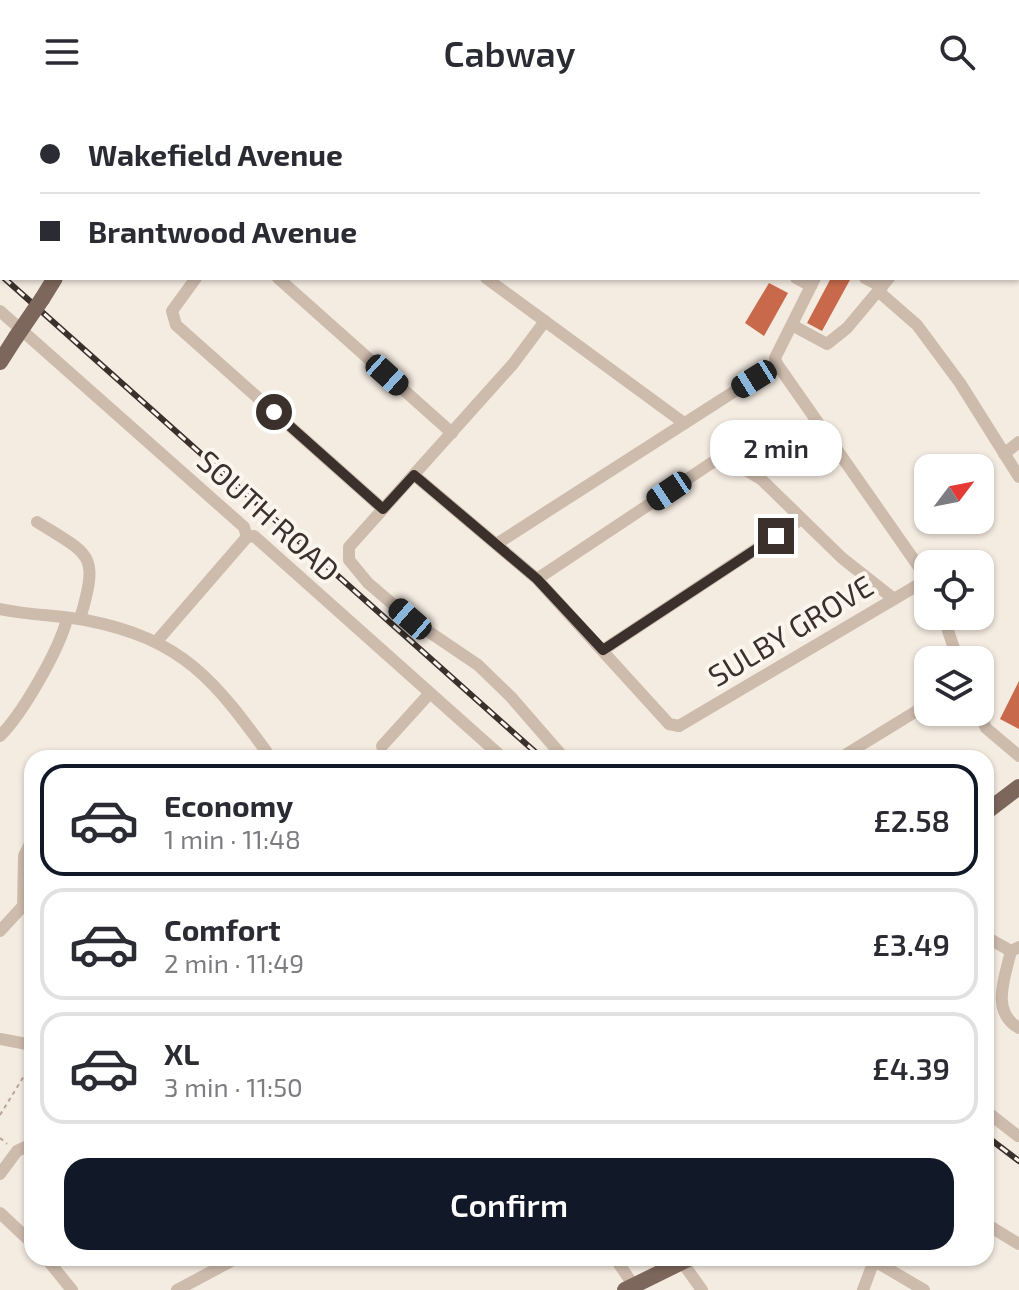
<!DOCTYPE html>
<meta charset="utf-8">
<style>
body{margin:0;font-family:"Exo 2",sans-serif;background:#f7f7f7;color:#2b2b33;height:100vh;display:flex;flex-direction:column;font-size:30px;white-space:nowrap}
*{box-sizing:border-box;margin:0}
p{font-size:26px;color:#7c7c81}
.icon{flex:none;width:44px;height:44px;fill:none;stroke:currentColor;stroke-width:2;stroke-linecap:round;stroke-linejoin:round}
.map{position:relative;flex:1;overflow:hidden}
.drawer{position:absolute;left:24px;top:646px;width:970px;height:516px;display:flex;flex-direction:column;background:#fff;border-radius:24px;box-shadow:0 2px 6px #0004}
.drawer>*{flex:none}
.top-card{position:absolute;left:0px;top:0px;width:1020px;height:176px;box-shadow:0 2px 6px #0004;display:grid;align-content:center;height:176px;padding:0 40px;background:#fff}
.needle{width:52px;rotate:58deg}
.tools{position:absolute;left:914px;top:350px;display:grid;gap:16px}
.tools a{display:grid;place-items:center;width:80px;height:80px;border-radius:16px;background:#fff;box-shadow:0 2px 6px #0004;font-size:40px}
.end{position:absolute;width:36px;height:36px;margin:-18px;border:10px solid #3b302b;background:#fff;box-shadow:0 0 0 4px #fff}
.from{border-radius:50%}
.bubble{position:absolute;height:56px;border-radius:24px;background:#fff;box-shadow:0 2px 6px #0004;font-size:26px;font-weight:600;line-height:56px;text-align:center}
.car{position:absolute;width:24px;height:48px;margin:-24px -12px;border-radius:10px;box-shadow:0 0 6px 2px #0007;background:linear-gradient(#222 24%,#8ab4d8 0 40%,#222 0 76%,#8ab4d8 0 86%,#222 0)}
.top-card b{display:flex;align-items:center;gap:28px;height:76px;font-size:30px}
.top-card b+b{border-top:2px solid #e1e1e2}
.top-card i{width:20px;height:20px;background:#2b2b33}
ul{padding:14px 0 0;list-style:none}
li{display:flex;align-items:center;gap:24px;height:112px;margin:0 16px 12px;padding:0 24px;border:4px solid #e1e1e2;border-radius:24px}
li div{flex:1}
li b{display:block;font-size:30px}
li em{font-style:normal;font-weight:600}
li.selected{border-color:#111827}
li>.icon{width:72px;height:72px;stroke-width:1.5}
.cta{display:flex;gap:16px;margin-top:auto;padding:16px 40px}
.cta a{flex:1;height:92px;border-radius:24px;background:#111827;color:#fff;font-size:32px;font-weight:600;line-height:92px;text-align:center}
header{display:flex;justify-content:space-between;align-items:center;height:104px;padding:0 40px;background:#fff;font-size:36px;font-weight:600}
.map>svg:first-child{display:block}
.building{fill:#c8694b}
.lines{fill:none;stroke-linecap:round;stroke-linejoin:round}
.path{stroke:#b9a596;stroke-width:2;stroke-dasharray:4 4;stroke-linecap:butt}
.minor{stroke:#cdbbac;stroke-width:12}
.major{stroke:#7d675c;stroke-width:16}
.rail-casing{stroke:#3b302b;stroke-width:6}
.rail{stroke:#fbf5ee;stroke-width:3;stroke-dasharray:9;stroke-linecap:butt}
.major-bridge{stroke:#7d675c;stroke-width:16}
.route{stroke:#3b302b;stroke-width:10}
.labels{text-anchor:middle;dominant-baseline:central;stroke-width:8;stroke-linejoin:round;paint-order:stroke}
.street-label{font-size:30px;fill:#3b302b;stroke:#fbf5ee}
</style>
<header><svg class="icon" aria-label="menu" viewBox="0 0 24 24"><path d="M4 6h16M4 12h16M4 18h16"/></svg>Cabway<svg class="icon" aria-label="search" viewBox="0 0 24 24"><circle cx="10" cy="10" r="6"/><path d="M15 15l6 6"/></svg></header>
<div class="map">
<svg width="1019" height="1186" viewBox="0 0 1019 1186">
<rect width="100%" height="100%" fill="#f4ebe1"/>
<g class="building">
<polygon points="831,174 851,174 822,227 807,219"/>
<polygon points="769,179 788,189 764,232 745,219"/>
<polygon points="1019,577 1019,625 1000,615"/>
</g>
<g class="lines">
<g class="path">
<polyline points="141,2 143,0"/>
<polyline points="202,2 204,0"/>
<polyline points="0,1011 32,959"/>
<polyline points="0,1034 7,1040"/>
</g>
<g class="minor">
<polyline points="32,0 36,2"/>
<polyline points="247,0 249,2"/>
<polyline points="444,0 447,2"/>
<polyline points="660,0 661,2"/>
<polyline points="1003,0 1006,2"/>
<polyline points="399,2 401,0"/>
<polyline points="811,2 812,0"/>
<polyline points="858,2 859,0"/>
<polyline points="905,2 906,0"/>
<polyline points="977,2 978,0"/>
<polyline points="1018,10 1019,11"/>
<polyline points="1018,42 1019,40"/>
<polyline points="1018,147 1019,145"/>
<polyline points="196,174 172,207 176,221 383,405"/>
<polyline points="278,174 452,329"/>
<polyline points="486,174 684,319"/>
<polyline points="796,174 811,182"/>
<polyline points="865,174 882,183"/>
<polyline points="878,187 917,221 960,279 1019,373"/>
<polyline points="0,207 244,423 247,433 254,432 503,654"/>
<polyline points="545,217 513,260 349,443 349,456 368,479 410,515 478,561 511,593 564,654"/>
<polyline points="792,221 827,240 847,224 889,174"/>
<polyline points="777,260 928,476"/>
<polyline points="777,260 775,254 815,174"/>
<polyline points="1004,350 1019,338"/>
<polyline points="414,371 537,475 669,620 679,622 928,475"/>
<path d="M37 418C92 452 99 450 80 515"/>
<polyline points="498,439 777,260"/>
<polyline points="537,475 722,352 761,375 842,454 894,495"/>
<path d="M0 505C28 511 57 511 85 516 184 535 215 577 271 654"/>
<polyline points="943,512 958,556"/>
<polyline points="157,537 247,433"/>
<polyline points="603,546 800,416"/>
<polyline points="979,608 986,624 1019,652"/>
<path d="M0 632C23 609 59 546 67 515"/>
<polyline points="382,642 430,589"/>
<polyline points="840,654 928,600"/>
<polyline points="0,827 23,802 24,752 32,736"/>
<polyline points="986,833 1011,847"/>
<path d="M1019 843 1011 847C1005 873 990 908 1019 924"/>
<polyline points="0,935 32,941"/>
<polyline points="986,1007 1018,1032"/>
<polyline points="0,1070 17,1047 32,1040"/>
<polyline points="0,1109 32,1139"/>
<polyline points="986,1120 1019,1140"/>
<polyline points="46,1154 72,1186"/>
<polyline points="615,1154 634,1182"/>
<polyline points="873,1156 924,1186"/>
<polyline points="682,1158 702,1186"/>
<polyline points="177,1186 237,1154"/>
<polyline points="863,1186 875,1154"/>
</g>
<g class="major">
<polyline points="174,2 175,0"/>
<polyline points="42,195 55,174"/>
<polyline points="0,258 16,233"/>
<polyline points="986,708 1019,683"/>
<polyline points="625,1186 690,1154"/>
</g>
<g class="rail-casing">
<g id="rail">
<polyline points="4,174 542,654"/>
<polyline points="986,1032 1019,1057"/>
</g>
</g>
<use href="#rail" class="rail"/>
<polyline class="major-bridge" points="16,233 42,195"/>
</g>
<g class="lines">
<polyline class="route" points="274,308 383,405 414,371 537,475 603,546 776,432"/>
</g>
<g class="labels">
<g class="street-label">
<text transform="translate(269 411) rotate(42)">SOUTH ROAD</text>
<text transform="translate(790 526) rotate(-31)">SULBY GROVE</text>
</g>
</g>
</svg>
<div class="tools">
<a><svg class="needle" viewBox="-14 -14 28 28"><path d="M0-13l5 13h-10z" fill="#e53935"/><path d="M0 13l5-13h-10z" fill="#7c7c81"/></svg></a>
<a><svg class="icon" aria-label="locate" viewBox="0 0 24 24"><circle cx="12" cy="12" r="6"/><path d="M12 2v4M12 18v4M2 12h4M18 12h4"/></svg></a>
<a><svg class="icon" aria-label="layers" viewBox="0 0 24 24"><path d="M12 4l9 5-9 5-9-5zM3 14l9 5 9-5"/></svg></a>
</div>
<i class="end from" style="left:274px;top:308px"></i>
<i class="end" style="left:776px;top:432px"></i>
<div class="bubble" style="left:710px;top:316px;width:132px">2 min</div>
<i class="car" style="left:387px;top:271px;rotate:132deg"></i>
<i class="car" style="left:754px;top:275px;rotate:238deg"></i>
<i class="car" style="left:669px;top:387px;rotate:236deg"></i>
<i class="car" style="left:410px;top:515px;rotate:311deg"></i>
<div class="top-card">
<b><i class="from"></i>Wakefield Avenue</b>
<b><i></i>Brantwood Avenue</b>
</div>
<section class="drawer">
<ul>
<li class="selected"><svg class="icon" aria-label="car" viewBox="0 0 24 24"><path d="M5 17H2v-5l4-1 3-4h7l3 4 3 1v5h-3M9 17h6M6 11h13"/><circle cx="7" cy="17" r="2"/><circle cx="17" cy="17" r="2"/></svg><div><b>Economy</b><p>1 min · 11:48</p></div><em>£2.58</em></li>
<li><svg class="icon" aria-label="car" viewBox="0 0 24 24"><path d="M5 17H2v-5l4-1 3-4h7l3 4 3 1v5h-3M9 17h6M6 11h13"/><circle cx="7" cy="17" r="2"/><circle cx="17" cy="17" r="2"/></svg><div><b>Comfort</b><p>2 min · 11:49</p></div><em>£3.49</em></li>
<li><svg class="icon" aria-label="car" viewBox="0 0 24 24"><path d="M5 17H2v-5l4-1 3-4h7l3 4 3 1v5h-3M9 17h6M6 11h13"/><circle cx="7" cy="17" r="2"/><circle cx="17" cy="17" r="2"/></svg><div><b>XL</b><p>3 min · 11:50</p></div><em>£4.39</em></li>
</ul>
<div class="cta"><a>Confirm</a></div>
</section>
</div>
